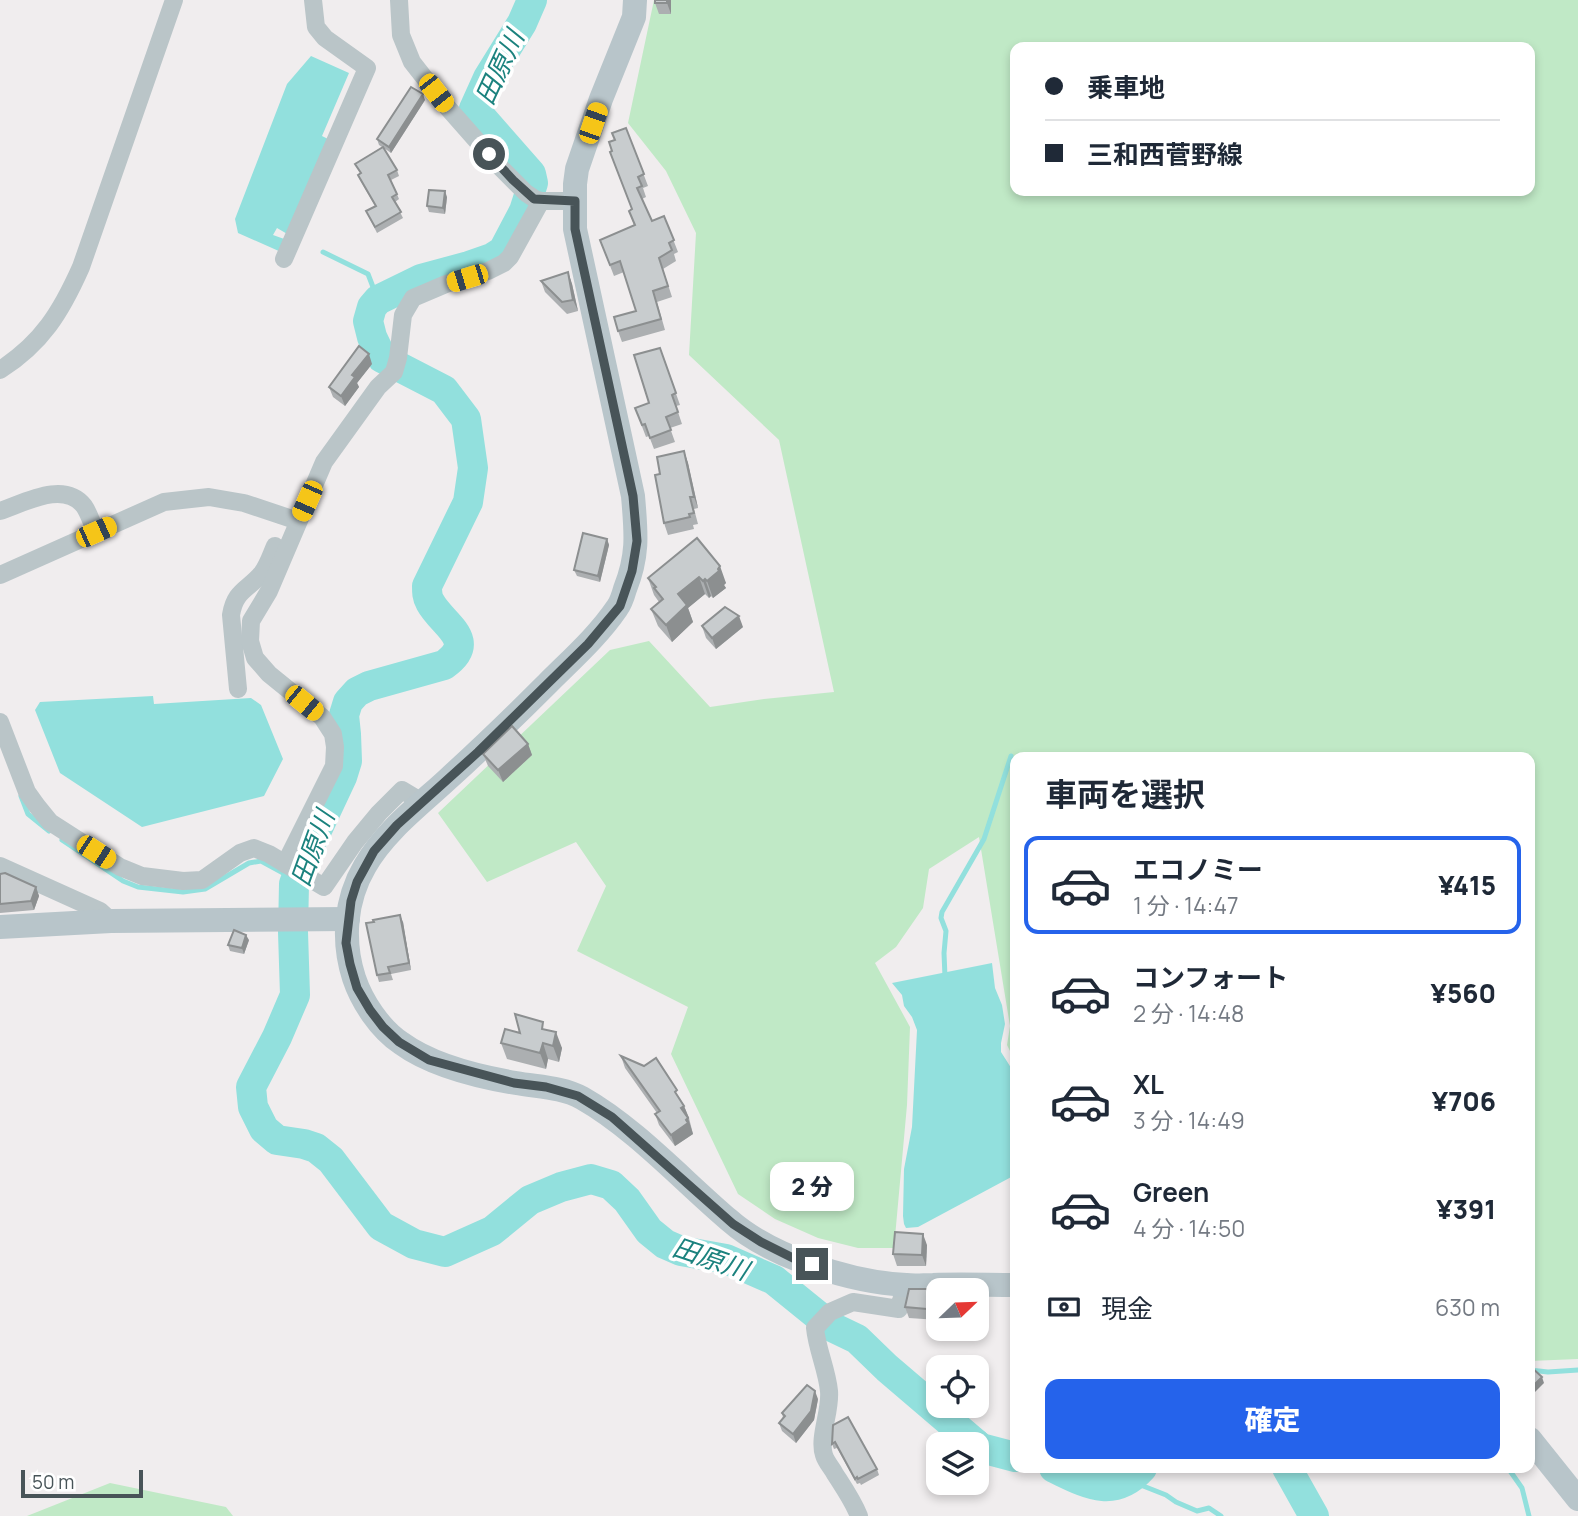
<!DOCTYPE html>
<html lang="ja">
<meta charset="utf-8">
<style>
body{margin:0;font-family:Manrope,"Noto Sans JP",sans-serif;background:#f2f2f3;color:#1f2937;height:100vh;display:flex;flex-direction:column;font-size:26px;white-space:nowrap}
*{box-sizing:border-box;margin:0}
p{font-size:23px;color:#747a83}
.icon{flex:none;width:38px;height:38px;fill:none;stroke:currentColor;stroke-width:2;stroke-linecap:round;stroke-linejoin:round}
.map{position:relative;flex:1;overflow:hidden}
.drawer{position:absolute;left:1010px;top:752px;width:525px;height:721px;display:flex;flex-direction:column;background:#fff;border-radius:14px;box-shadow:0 4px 10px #0003}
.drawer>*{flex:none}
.top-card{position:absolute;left:1010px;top:42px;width:525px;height:154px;border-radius:14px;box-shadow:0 4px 10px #0003;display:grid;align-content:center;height:154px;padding:0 35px;background:#fff}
.needle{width:46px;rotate:67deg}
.fabs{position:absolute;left:926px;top:1278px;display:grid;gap:14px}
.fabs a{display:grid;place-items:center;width:63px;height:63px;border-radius:14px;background:#fff;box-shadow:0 4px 10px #0003;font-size:35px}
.scale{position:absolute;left:21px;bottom:18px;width:122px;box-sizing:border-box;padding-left:7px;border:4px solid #485458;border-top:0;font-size:19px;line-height:24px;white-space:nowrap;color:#485458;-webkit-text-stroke:5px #fff;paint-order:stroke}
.end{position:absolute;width:32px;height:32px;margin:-16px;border:9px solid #485458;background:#fff;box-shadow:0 0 0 4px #fff}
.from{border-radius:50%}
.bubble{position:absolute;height:49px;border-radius:14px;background:#fff;box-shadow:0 4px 10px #0003;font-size:23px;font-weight:800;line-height:49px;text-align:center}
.car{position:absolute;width:21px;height:42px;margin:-21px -10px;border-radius:9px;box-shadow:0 0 5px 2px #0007;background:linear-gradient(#f5c518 24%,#345 0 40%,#f5c518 0 76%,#345 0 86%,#f5c518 0)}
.top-card b{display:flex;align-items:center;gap:24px;height:66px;font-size:26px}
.top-card b+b{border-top:2px solid #e0e1e3}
.top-card i{width:18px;height:18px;background:#1f2937}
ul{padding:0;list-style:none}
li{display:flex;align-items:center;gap:21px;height:98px;margin:0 14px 10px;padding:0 21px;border:4px solid transparent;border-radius:14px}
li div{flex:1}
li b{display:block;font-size:26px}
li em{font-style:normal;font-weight:800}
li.active{border-color:#2563eb}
li>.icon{width:63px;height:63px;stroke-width:1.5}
h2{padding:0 35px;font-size:32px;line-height:84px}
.pay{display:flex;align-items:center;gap:18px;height:77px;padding:0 35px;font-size:26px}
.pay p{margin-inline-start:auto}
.cta{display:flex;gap:14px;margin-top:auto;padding:14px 35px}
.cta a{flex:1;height:80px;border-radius:14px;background:#2563eb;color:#fff;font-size:28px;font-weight:800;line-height:80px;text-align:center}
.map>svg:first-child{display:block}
.green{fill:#c0e9c6;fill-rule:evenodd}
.water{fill:#92e0dd}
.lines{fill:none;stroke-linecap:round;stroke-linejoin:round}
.stream{stroke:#92e0dd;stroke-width:5}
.river{stroke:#92e0dd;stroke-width:30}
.street{stroke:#bac5c8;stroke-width:18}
.secondary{stroke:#b8c5ca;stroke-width:24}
.wall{fill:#acafb1}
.shaded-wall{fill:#8c8f90}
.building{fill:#c8ccce;stroke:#8c8f90;stroke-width:2}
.route{stroke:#485458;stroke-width:9}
.labels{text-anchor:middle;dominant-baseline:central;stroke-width:7;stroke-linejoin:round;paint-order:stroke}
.water-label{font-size:26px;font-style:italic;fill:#1b827e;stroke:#fff}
</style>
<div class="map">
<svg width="1578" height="1516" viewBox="0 0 1578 1516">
<rect width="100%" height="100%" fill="#f0edee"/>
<g class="green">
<path d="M654 0H1578V1359L1530 1361V758H1015V1061L1007 1045 1010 1026 979 837 929 869 923 908 896 947 875 963 910 1027 907 1105 894 1248H858L818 1238 775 1219 738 1194 671 1054 688 1007 577 951 606 886 576 842 487 882 438 813 610 650 649 641 710 707 764 699 834 692 779 440 689 355 696 233 666 171 628 123ZM1015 47H1530V191H1015Z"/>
<polygon points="110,1483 226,1507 233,1516 27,1516"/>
</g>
<g class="water">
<polygon points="311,56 349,73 322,136 330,140 289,235 277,228 273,235 287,240 281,252 238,233 235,219 287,84"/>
<polygon points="153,696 154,704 251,698 261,705 283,759 264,796 142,827 60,773 35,710 40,702"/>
<polygon points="992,963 995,988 1002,1005 1005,1024 1001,1043 1001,1052 1015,1074 1015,1175 918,1227 906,1228 904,1224 903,1216 904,1169 912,1127 917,1030 912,1017 904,1006 902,995 892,983"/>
</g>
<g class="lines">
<g class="stream">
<polyline points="323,252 368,274 378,300"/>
<polyline points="21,796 28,814 49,831"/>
<polyline points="62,840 123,881 138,887 183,892 205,889 249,863 261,861 296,880"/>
<polyline points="945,977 944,953 946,931 941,918 942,912 984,839 1011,756"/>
<polyline points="1530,1370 1548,1372 1578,1370"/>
<polyline points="1508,1468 1522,1488 1529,1516"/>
<polyline points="1128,1480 1166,1495 1176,1502 1197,1511 1209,1508 1221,1516"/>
</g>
<g class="river">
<path d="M532 0 522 23 488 78 474 109 531 174 533 183 524 211 503 251 492 258 469 266 421 279 378 300 372 307 368 321 372 337 382 358 444 390 466 419 473 468 468 502 427 586C427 592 427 597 430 602 443 626 479 640 444 665L369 686 357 692 348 702 344 715 346 734 347 761 342 777 304 858 294 884 293 932 295 995 277 1037 251 1087 253 1107 264 1129 277 1140 304 1144 316 1148 331 1160 381 1226 414 1244 445 1252 492 1231 530 1200 561 1187 591 1179 611 1185 627 1200 649 1231 665 1244 681 1251 726 1259 774 1280 832 1327 857 1339 887 1368 976 1444"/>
<polyline points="976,1444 981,1448 1015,1457"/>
<path d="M1054 1468C1086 1483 1113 1500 1142 1468"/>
<polyline points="1287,1468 1314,1516"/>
</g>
<g class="street">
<polyline points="399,0 401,35 412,62 448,108 500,167 526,193 535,199 541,201 575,201"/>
<polyline points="284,259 367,68 325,38 316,27 313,0"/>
<path d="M0 370C42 343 61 312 81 267L174 0"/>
<path d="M0 511C24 503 64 480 84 506 89 513 92 524 96 532"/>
<polyline points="0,575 164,502 209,497 244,503 298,521"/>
<path d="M238 689 231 615C235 590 248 590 262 573 268 565 271 555 275 546"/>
<polyline points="0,722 27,792 37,806 50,822 120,867 142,876 183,881 202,880 240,853 254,848 269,854 324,887 355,842 379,813 402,790 422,802"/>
<polyline points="285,864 334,766 335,747 333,734 322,717 269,674 255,658 250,641 251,621 269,591 324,462 378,387 394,372 398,358 403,315 413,298 446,284 488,271 504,263 510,257 541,201"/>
<polyline points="0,866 100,911 111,921"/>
<path d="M859 1516C853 1501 844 1488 835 1474 832 1468 826 1462 824 1455 818 1438 831 1411 829 1391 827 1370 817 1349 815 1328L830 1312 853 1302 899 1309 905 1285"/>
</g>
<g class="secondary">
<path d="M635 0 634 17 601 99 577 169 575 184V229L633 496C636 532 639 554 625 589 623 596 621 603 617 608 598 636 572 659 548 683 516 715 483 747 449 778 420 805 385 831 365 866 345 900 342 941 354 978 362 1002 380 1029 401 1043 431 1065 480 1077 516 1083 538 1087 562 1087 582 1098 635 1128 683 1181 729 1220 771 1257 850 1282 906 1285 915 1286 924 1285 933 1285 960 1284 988 1285 1015 1285"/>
<polyline points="0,927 111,921 348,919"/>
<polyline points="1530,1439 1578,1499"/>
</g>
</g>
<g class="wall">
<polygon points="671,0 671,14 659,14 655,3"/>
<polygon points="425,100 391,153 384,148 397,170 399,176 391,180 399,199 395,202 403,218 377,233 366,211 375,206 360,180 358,175 360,173 355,164 382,147 379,145 377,139"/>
<polygon points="626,128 648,186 643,188 646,197 642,199 652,221 664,216 678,252 674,254 676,261 663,269 672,297 657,302 665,330 622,342 618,331 636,311 624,272 614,276 600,240 634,225 629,211 632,210 612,151 615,140"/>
<polygon points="447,197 445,214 429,212 427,206"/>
<polygon points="568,272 572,284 578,311 567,314 545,292 541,281"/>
<polygon points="660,348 680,405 676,406 682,424 670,428 675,442 654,449 649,436 646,437 635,408 649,403"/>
<polygon points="372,364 357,383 359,387 345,406 333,397 329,387"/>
<polygon points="684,451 688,463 698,508 694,509 698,524 693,525 694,529 668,535 664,523 660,474"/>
<polygon points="697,538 726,583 724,585 726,588 713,598 711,596 709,598 705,594 688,608 693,622 672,642 658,626 651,609 659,602 654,595 648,578"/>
<polygon points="607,539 609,545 600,582 577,576 574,570"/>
<polygon points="702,626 743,627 716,649 706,638"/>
<polygon points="528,744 532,755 503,782 488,766 483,754"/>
<polygon points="0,874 36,887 39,896 34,910 0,913"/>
<polygon points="403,922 411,970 391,974 393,980 379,982 377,975"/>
<polygon points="249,940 244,954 230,951 228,945"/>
<polygon points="546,1030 562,1048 559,1062 548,1059 546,1069 507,1059 501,1043 520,1033"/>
<polygon points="621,1056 681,1102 684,1106 689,1118 693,1134 675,1146 659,1125 655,1114 657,1113 625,1068"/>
<polygon points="927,1245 926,1266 897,1266 893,1254"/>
<polygon points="938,1290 938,1320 909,1318 905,1307"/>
<polygon points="818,1399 814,1420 796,1443 782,1431 779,1423 783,1418 782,1413"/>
<polygon points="833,1425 877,1469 879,1475 861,1485 860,1483 857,1484 837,1448 834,1449 832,1444"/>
</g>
<g class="shaded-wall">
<polygon points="667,0 671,0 671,14 667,3"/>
<polygon points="423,94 425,100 391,153 389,147"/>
<polygon points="445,191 447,197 445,214 443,208"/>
<polygon points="568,272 572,284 578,311 573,300"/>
<polygon points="369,354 372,364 357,383 359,387 345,406 341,396 352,375"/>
<polygon points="684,451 688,463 698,508 694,497"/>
<polygon points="607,539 609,545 600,582 598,576"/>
<polygon points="720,566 726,583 724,585 726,588 713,598 707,581"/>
<polygon points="699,577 705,594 688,608 693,622 672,642 666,625 678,594"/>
<polygon points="705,579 711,596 709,598 703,581"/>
<polygon points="739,616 743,627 716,649 712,638"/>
<polygon points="528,744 532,755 503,782 498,770"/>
<polygon points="36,887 39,896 34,910 31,901"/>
<polygon points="400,915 403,922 411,970 409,963"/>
<polygon points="246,935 249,940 244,954 242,948"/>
<polygon points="556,1032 562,1048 559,1062 553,1046"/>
<polygon points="543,1043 548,1059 546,1069 540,1053"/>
<polygon points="684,1106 689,1118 686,1120 681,1108"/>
<polygon points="688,1118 693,1134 675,1146 671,1135"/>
<polygon points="923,1234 927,1245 926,1266 922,1255"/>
<polygon points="1542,1377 1544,1383 1530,1397 1530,1389"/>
<polygon points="815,1391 818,1399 814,1420 796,1443 793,1434"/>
</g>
<g class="building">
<rect x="655" y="0" width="12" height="3"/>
<polygon points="411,87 423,94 389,147 377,139"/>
<polygon points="626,128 644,174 638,177 642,186 637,188 652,221 664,216 674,240 669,243 672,250 659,258 668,286 653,291 661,319 618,331 614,317 636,311 620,261 610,265 600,240 635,225 629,211 632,209 610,152 612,151 609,142 615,140 612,133"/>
<polygon points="383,147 397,170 388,175 397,194 392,197 401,212 375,227 366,211 376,206 358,175 361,173 355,164"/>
<polygon points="429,190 445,191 443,208 427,206"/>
<polygon points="568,272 573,300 562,302 541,281"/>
<polygon points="359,346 369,354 352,375 355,377 341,396 329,387"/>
<polygon points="660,348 676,393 672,395 678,412 666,417 671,430 650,438 645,424 642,425 635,408 649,403 634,355"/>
<polygon points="684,451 694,497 690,497 694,513 689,514 690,517 664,523 655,475 660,474 657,457"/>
<polygon points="583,533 607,539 598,576 574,570"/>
<polygon points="697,538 720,566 718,569 719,571 707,581 705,579 703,581 699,577 678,594 687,605 666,625 651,609 663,599 654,588 656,587 648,578"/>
<polygon points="725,607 739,616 712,638 702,626"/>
<polygon points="512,726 528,744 498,770 483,754"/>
<polygon points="5,873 36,887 31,901 0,904 0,874"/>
<polygon points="400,915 409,963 388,967 390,973 377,975 366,923 374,922 373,920"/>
<polygon points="234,930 246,935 242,948 228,945"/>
<polygon points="515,1014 543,1022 542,1029 556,1032 553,1046 543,1043 540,1053 501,1043 505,1029 520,1033"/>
<polygon points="621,1056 644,1066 656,1058 677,1090 675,1092 684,1106 681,1108 688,1118 686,1120 688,1123 671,1135 655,1114 660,1111"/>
<polygon points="895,1232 923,1234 922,1255 893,1254"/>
<polygon points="909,1289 954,1289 938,1290 938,1310 905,1307"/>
<polygon points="1530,1366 1542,1377 1530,1389"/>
<polygon points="807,1385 815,1391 811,1411 793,1434 779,1423 785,1416 782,1413"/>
<polygon points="848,1417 877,1469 858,1479 857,1477 855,1479 835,1442 832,1444 833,1425"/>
</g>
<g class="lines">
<polyline class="route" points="489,154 513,180 534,199 575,201 575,229 633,496 637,541 632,571 620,606 588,644 478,752 397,825 374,851 357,882 351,901 346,943 350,964 357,988 370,1010 383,1027 399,1042 429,1060 514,1083 546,1087 578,1096 612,1117 733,1224 761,1242 793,1258 812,1264"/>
</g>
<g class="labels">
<g class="water-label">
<text transform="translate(499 67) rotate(-65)">田原川</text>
<text transform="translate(312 848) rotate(-70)">田原川</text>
<text transform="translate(711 1258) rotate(19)">田原川</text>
</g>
</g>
</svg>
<div class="fabs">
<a><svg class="needle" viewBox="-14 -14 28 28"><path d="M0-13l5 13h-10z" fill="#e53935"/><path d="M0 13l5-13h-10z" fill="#747a83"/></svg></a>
<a><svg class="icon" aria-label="locate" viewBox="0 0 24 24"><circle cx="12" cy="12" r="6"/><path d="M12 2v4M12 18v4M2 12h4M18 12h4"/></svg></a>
<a><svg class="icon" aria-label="layers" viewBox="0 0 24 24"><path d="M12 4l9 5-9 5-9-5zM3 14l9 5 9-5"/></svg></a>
</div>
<div class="scale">50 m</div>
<i class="end from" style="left:489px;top:154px"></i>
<i class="end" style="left:812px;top:1264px"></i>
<div class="bubble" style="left:770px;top:1162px;width:84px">2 分</div>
<i class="car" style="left:436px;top:93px;rotate:142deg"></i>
<i class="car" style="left:593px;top:123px;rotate:19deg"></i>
<i class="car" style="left:467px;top:278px;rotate:253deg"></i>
<i class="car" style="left:307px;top:501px;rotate:204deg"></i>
<i class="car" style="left:96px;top:532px;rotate:66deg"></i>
<i class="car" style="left:304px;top:703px;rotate:129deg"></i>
<i class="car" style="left:96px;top:852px;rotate:123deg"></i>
<div class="top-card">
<b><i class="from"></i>乗車地</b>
<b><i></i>三和西菅野線</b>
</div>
<section class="drawer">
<h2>車両を選択</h2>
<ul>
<li class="active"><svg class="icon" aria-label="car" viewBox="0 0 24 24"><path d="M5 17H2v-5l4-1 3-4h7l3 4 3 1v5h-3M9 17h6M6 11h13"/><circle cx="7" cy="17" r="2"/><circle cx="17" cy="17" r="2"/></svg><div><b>エコノミー</b><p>1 分 · 14:47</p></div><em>¥415</em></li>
<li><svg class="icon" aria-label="car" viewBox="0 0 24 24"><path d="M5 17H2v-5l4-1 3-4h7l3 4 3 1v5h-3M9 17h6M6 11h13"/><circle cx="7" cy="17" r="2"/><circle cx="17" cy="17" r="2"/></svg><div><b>コンフォート</b><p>2 分 · 14:48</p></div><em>¥560</em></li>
<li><svg class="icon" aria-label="car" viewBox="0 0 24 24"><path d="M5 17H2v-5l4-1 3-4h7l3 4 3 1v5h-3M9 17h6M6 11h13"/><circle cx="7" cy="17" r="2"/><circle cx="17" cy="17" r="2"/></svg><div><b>XL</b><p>3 分 · 14:49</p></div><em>¥706</em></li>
<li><svg class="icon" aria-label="car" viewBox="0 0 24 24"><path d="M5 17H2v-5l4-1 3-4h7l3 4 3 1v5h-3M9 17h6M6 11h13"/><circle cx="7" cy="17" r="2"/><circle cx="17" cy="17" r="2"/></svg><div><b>Green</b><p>4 分 · 14:50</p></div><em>¥391</em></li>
</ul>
<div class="pay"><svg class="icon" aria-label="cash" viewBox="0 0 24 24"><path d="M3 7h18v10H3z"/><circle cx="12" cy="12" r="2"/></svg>現金<p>630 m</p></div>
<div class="cta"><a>確定</a></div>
</section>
</div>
